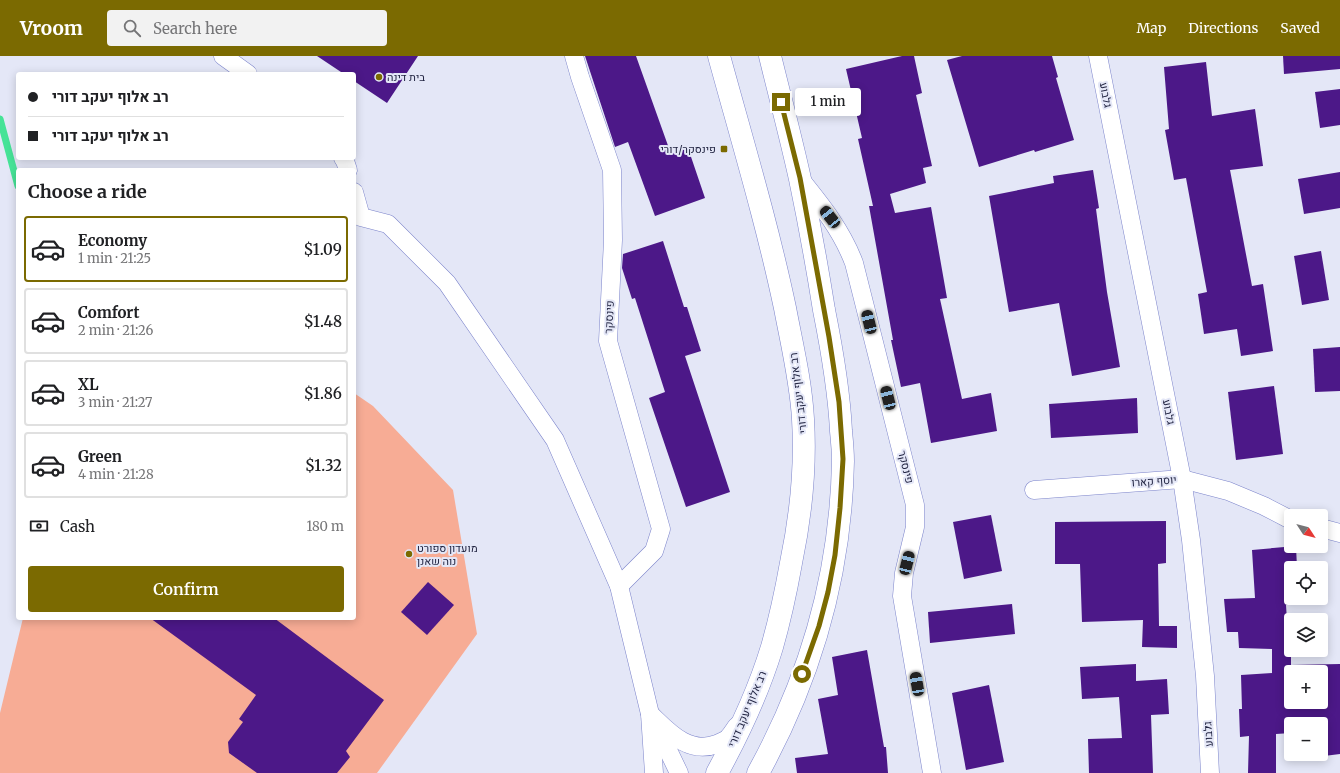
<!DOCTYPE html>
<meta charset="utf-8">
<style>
body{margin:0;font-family:Merriweather,Heebo,serif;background:#f2f2f2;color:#202124;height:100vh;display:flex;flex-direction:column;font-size:15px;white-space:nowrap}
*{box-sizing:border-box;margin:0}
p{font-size:13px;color:#757577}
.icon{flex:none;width:22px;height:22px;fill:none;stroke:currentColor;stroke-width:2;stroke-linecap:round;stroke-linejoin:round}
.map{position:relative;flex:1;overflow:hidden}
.sheet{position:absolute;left:16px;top:112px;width:340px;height:452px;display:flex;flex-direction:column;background:#fff;border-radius:4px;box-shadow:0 2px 10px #0003}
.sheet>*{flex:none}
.banner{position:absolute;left:16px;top:16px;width:340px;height:88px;border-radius:4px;box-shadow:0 2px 10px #0003;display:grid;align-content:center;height:88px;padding:0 12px;background:#fff}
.needle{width:26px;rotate:126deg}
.controls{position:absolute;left:1284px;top:453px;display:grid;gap:8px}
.controls a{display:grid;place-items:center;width:44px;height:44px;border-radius:4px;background:#fff;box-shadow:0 2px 10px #0003;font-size:20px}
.end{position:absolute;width:18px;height:18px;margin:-9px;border:5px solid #7b6a01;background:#fff;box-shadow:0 0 0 2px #fff}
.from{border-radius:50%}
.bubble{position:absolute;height:28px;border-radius:4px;background:#fff;box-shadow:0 2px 10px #0003;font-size:13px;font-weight:600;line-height:28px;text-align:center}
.car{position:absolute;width:12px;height:24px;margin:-12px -6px;border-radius:5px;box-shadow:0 0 3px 1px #0007;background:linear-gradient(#222 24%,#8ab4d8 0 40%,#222 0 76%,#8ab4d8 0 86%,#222 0)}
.banner b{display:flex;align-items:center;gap:14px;height:38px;font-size:15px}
.banner b+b{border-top:1px solid #e0e0e0}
.banner i{width:10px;height:10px;background:#202124}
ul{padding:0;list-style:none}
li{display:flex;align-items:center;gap:12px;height:66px;margin:0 8px 6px;padding:0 4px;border:2px solid #e0e0e0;border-radius:4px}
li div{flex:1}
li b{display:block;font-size:15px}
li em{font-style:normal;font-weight:600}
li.active{border-color:#7b6a01}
li>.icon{width:36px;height:36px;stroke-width:1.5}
h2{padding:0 12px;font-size:18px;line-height:48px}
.pay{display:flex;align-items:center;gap:10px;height:44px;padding:0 12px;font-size:15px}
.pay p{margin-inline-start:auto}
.button{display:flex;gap:8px;margin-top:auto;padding:8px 12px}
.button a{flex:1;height:46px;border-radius:4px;background:#7b6a01;color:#fff;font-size:16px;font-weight:600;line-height:46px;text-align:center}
header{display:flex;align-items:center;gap:24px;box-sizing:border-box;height:56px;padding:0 20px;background:#7b6a01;color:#fff}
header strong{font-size:19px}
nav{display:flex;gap:22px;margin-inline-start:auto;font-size:14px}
.search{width:280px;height:36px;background:#f2f2f2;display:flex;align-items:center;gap:10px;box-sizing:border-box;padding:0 14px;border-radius:4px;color:#757577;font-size:15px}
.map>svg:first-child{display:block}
.green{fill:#f7ac95}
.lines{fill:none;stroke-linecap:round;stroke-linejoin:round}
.stream{stroke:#46e397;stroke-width:7}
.building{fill:#4c1888;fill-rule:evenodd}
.minor-casing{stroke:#7c84cb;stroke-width:19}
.secondary-casing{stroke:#7c84cb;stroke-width:23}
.minor{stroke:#fff;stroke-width:18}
.secondary{stroke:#fff;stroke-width:22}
.route{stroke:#7b6a01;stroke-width:5}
.poi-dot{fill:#7b6a01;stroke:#e4e7f7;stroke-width:1.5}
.labels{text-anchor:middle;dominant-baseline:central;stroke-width:4;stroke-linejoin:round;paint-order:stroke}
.poi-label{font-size:11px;fill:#232643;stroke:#e4e7f7;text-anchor:start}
.street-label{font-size:11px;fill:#232643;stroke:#e4e7f7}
</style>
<header>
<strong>Vroom</strong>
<div class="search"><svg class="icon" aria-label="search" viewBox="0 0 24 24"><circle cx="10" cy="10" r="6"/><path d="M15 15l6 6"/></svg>Search here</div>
<nav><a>Map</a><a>Directions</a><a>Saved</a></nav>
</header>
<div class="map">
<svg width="1340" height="717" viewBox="0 0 1340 717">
<rect width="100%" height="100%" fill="#e4e7f7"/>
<polygon class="green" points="354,337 373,350 453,434 477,578 377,717 0,717 0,657 23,562 354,562"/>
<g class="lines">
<polyline class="stream" points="0,63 18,130"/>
</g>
<g class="building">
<polygon points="317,0 418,0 387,47 354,25 354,18 344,18"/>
<polygon points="585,0 636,0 671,98 688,92 705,142 655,160 628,86 615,91"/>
<polygon points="902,0 914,0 922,37 916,39 932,110 923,112 926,127 890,138 895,157 931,151 947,242 940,243 962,343 991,337 997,375 931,387 920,327 901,331 891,284 893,284 869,150 873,150 858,83 862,82 846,13"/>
<polygon points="962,0 1052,0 1058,21 1056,22 1074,84 1035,96 1034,94 979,111 947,4"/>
<polygon points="1283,0 1340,0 1340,13 1284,18"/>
<polygon points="1206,6 1212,60 1255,53 1263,110 1230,114 1252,230 1263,228 1273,295 1241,300 1237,273 1204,278 1198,238 1207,236 1186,122 1174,124 1165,74 1169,73 1164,11"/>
<polygon points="1340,33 1340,69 1320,72 1315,36"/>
<polygon points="1093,114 1099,152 1096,153 1107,236 1120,311 1072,320 1059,247 1009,256 989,140 1054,127 1053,120"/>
<polygon points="1340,116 1340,152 1304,158 1298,123"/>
<polygon points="663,185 684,251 687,251 701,295 685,300 730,436 686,451 649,342 665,336 635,242 632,243 622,212 623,198"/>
<polygon points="1321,195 1329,244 1302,249 1294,200"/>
<polygon points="1340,291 1340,335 1315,336 1313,293"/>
<polygon points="1274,330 1283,398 1236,404 1228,336"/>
<polygon points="1137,342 1138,377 1051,382 1049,348"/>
<polygon points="991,459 1002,515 964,523 953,466"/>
<polygon points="1166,465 1166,507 1158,508 1159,570 1177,570 1177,592 1142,591 1143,564 1082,566 1080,508 1055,508 1055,466"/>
<path d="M1296 490 1297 512H1291V542H1299L1300 548 1286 549 1289 595H1291V609L1340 608V698L1324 700 1321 668H1291V677L1276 678V717H1248L1249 680 1240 681 1239 653H1242L1241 619 1272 617V593L1239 592 1238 576H1227L1224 543 1255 542 1252 494ZM1291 616H1321V646H1291Z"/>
<polygon points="428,526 454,549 427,579 401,556"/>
<polygon points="1012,548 1015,578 930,587 928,556"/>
<polygon points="150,562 274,562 384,644 346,695 350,701 337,717 257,717 229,697 228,686 243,666 239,663 256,639"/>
<polygon points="867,594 884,691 886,691 888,717 797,717 795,702 828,698 818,643 838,639 832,601"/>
<polygon points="1136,608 1136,625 1167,623 1169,658 1151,659 1153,717 1089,717 1088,683 1122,682 1119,641 1082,643 1080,611"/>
<polygon points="989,629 1004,706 966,714 952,637"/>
</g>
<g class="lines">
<g class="minor-casing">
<g id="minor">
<polyline points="223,0 248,18"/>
<polyline points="574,0 580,21 612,114 613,184 608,285 661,473 654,495 619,530"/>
<polyline points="1098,0 1182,423 1191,484 1205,620 1210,717"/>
<polyline points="343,102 345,105 348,114"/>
<path d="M801 124C822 150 842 175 854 207L915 449V471L904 517 902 540 932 717"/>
<polyline points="354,136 361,161 388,168 447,227 555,384 619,530 650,658 654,717"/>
<polyline points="1034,434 1182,423 1228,435 1264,450 1291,464"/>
<polyline points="1321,472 1340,477"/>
<path d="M650 658C668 675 688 699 717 688 720 686 725 685 728 682 731 679 734 674 737 670"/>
<polyline points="655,667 679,717"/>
</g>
</g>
<g class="secondary-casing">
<g id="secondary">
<path d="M717 717C739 677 759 634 772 591 780 563 786 535 791 507 801 459 806 412 803 363 801 326 792 289 785 252 767 167 742 84 719 0"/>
<path d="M758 717C811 621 841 515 843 405 843 395 842 385 841 375 839 334 832 294 824 254 817 210 809 166 800 123 791 82 780 41 770 0"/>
</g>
</g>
<use href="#minor" class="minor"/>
<use href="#secondary" class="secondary"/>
</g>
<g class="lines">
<polyline class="route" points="781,46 800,122 829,281 839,346 843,403 840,452 835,499 828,536 819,570 802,618"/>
</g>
<g class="poi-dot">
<circle cx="379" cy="21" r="4"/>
<rect x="720" y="89" width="8" height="8" rx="2"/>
<circle cx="409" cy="498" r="4"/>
</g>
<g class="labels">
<g class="poi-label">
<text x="387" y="21">בית דינה</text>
<text x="716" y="93" text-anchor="end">פינסקר/דורי</text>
<text x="417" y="492">מועדון ספורט<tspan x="417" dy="13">נוה שאנן</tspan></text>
</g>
<g class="street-label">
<text transform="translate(1106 39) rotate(79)">גלבוע</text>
<text transform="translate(609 261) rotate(-87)">פינסקר</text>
<text transform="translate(798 337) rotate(-97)">רב אלוף יעקב דורי</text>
<text transform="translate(1169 356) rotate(79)">גלבוע</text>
<text transform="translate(906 411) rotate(76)">פינסקר</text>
<text transform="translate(1154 425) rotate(-4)">יוסף קארו</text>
<text transform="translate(747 653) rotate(-67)">רב אלוף יעקב דורי</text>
<text transform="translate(1208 678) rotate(-93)">גלבוע</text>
</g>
</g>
</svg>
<div class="controls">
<a><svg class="needle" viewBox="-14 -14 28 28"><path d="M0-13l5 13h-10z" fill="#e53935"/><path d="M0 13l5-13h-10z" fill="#757577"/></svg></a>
<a><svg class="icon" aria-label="locate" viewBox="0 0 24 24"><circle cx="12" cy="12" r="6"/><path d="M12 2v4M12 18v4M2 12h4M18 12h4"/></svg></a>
<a><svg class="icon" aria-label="layers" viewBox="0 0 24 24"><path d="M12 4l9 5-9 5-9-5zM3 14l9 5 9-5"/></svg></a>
<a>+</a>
<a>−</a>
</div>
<i class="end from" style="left:802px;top:618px"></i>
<i class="end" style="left:781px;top:46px"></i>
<div class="bubble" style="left:795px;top:32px;width:66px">1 min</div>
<i class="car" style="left:830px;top:161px;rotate:322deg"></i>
<i class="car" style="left:869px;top:266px;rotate:346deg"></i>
<i class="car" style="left:888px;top:342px;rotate:346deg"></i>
<i class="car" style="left:907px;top:507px;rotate:14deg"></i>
<i class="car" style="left:917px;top:628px;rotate:350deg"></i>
<div class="banner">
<b><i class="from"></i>רב אלוף יעקב דורי</b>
<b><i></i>רב אלוף יעקב דורי</b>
</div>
<section class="sheet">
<h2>Choose a ride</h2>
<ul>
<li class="active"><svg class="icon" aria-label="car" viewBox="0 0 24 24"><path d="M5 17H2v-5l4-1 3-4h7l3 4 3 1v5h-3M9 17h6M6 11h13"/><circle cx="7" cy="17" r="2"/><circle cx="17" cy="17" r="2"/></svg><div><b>Economy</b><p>1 min · 21:25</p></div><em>$1.09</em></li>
<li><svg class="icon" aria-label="car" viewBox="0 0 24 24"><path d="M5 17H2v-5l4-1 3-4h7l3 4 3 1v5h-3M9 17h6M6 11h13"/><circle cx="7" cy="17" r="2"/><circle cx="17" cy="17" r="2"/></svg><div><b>Comfort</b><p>2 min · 21:26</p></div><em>$1.48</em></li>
<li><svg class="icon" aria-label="car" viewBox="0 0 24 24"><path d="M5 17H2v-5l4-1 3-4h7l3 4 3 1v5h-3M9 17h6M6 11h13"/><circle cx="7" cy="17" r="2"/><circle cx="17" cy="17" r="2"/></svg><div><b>XL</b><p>3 min · 21:27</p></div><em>$1.86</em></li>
<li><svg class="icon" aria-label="car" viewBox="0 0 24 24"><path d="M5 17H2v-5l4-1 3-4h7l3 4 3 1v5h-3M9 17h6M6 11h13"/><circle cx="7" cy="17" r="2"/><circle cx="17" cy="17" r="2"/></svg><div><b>Green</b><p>4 min · 21:28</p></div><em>$1.32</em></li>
</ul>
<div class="pay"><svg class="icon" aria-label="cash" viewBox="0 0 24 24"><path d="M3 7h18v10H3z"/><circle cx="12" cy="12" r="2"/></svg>Cash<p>180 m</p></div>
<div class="button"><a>Confirm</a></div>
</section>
</div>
